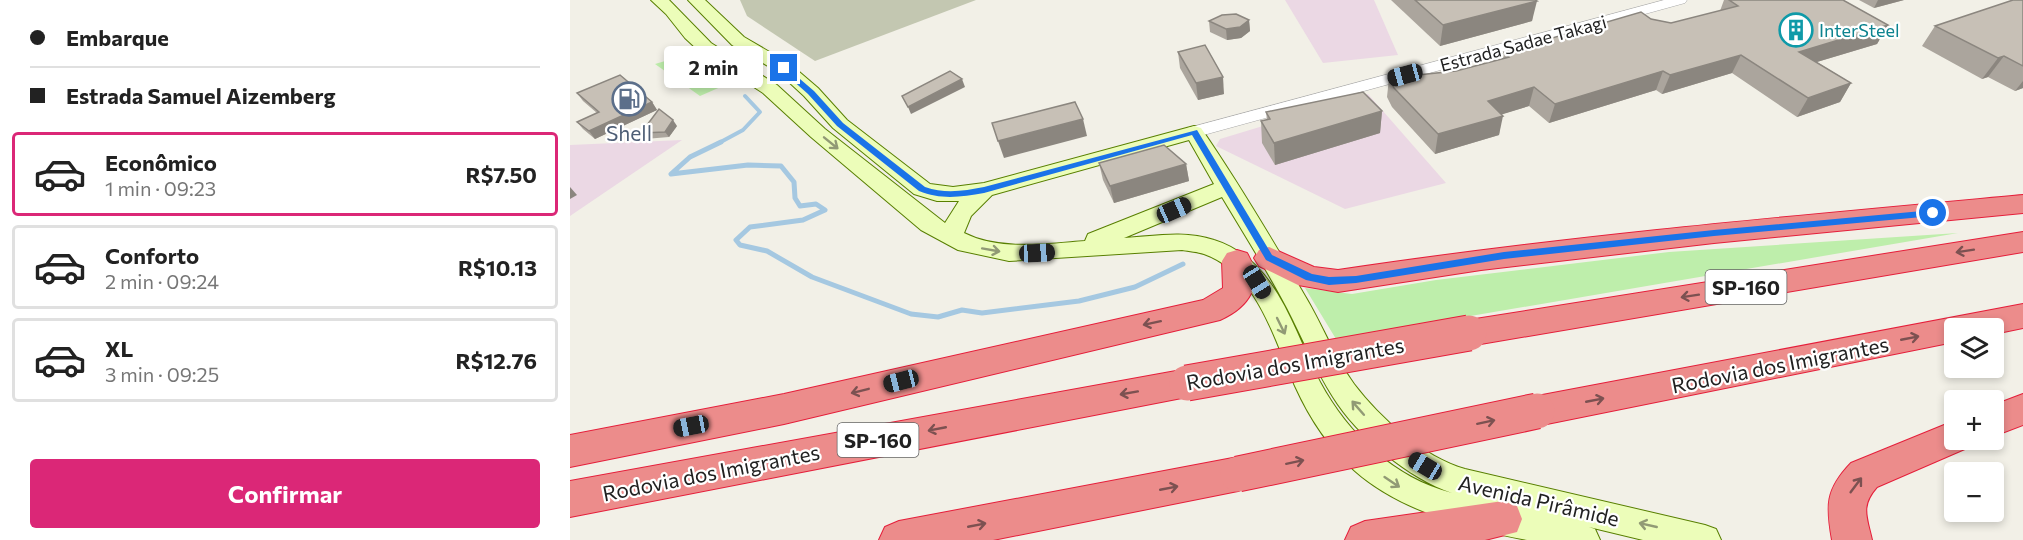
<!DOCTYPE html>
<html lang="pt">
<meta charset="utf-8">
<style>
body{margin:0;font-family:Commissioner,sans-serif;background:#f6f6f6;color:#222;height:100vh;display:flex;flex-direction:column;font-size:22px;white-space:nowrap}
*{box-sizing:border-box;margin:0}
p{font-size:20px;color:#767676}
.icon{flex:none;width:33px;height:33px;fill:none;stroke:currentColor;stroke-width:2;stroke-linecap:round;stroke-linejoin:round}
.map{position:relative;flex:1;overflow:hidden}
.sheet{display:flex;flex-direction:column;background:#fff;width:570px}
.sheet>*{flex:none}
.banner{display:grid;align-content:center;height:132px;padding:0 30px;background:#fff}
.buttons{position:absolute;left:1374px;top:318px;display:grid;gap:12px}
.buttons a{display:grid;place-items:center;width:60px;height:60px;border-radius:6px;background:#fff;box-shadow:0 3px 9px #0003;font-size:30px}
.end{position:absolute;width:27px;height:27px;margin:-14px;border:8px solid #1a73e8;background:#fff;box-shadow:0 0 0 3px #fff}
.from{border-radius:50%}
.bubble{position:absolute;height:42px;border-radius:6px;background:#fff;box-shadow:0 3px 9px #0003;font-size:20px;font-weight:700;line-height:42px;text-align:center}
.car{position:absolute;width:18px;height:36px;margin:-18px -9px;border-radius:8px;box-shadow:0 0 4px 2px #0007;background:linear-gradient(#222 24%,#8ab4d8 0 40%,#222 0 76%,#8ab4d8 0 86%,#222 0)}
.banner b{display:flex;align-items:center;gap:21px;height:57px;font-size:22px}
.banner b+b{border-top:2px solid #e0e0e0}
.banner i{width:15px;height:15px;background:#222}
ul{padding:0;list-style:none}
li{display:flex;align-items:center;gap:18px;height:84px;margin:0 12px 9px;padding:0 18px;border:3px solid #e0e0e0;border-radius:6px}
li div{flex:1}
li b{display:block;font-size:22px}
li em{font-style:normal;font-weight:700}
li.on{border-color:#db2777}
li>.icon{width:54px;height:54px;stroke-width:1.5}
.cta{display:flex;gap:12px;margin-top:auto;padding:12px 30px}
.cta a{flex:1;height:69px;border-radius:6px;background:#db2777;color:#fff;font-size:24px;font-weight:700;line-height:69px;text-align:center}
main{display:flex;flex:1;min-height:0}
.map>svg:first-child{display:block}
.industrial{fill:#ebd8e4}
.construction{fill:#c3c7b1}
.grass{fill:#beeeab}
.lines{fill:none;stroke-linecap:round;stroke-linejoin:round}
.stream-far1{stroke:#a5c8e1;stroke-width:4}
.stream{stroke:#a5c8e1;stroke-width:5}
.tertiary-casing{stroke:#a8a8a8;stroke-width:1}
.secondary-casing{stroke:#587f00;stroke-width:2}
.motorway-casing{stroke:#e51e3a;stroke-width:2}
.tertiary{fill:#fff;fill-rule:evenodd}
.secondary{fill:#ecfdb9;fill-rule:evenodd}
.motorway{fill:#ec8c8b;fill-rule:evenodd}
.motorway-bridge-casing{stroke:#e51e3a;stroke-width:37;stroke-linecap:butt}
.motorway-bridge{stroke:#ec8c8b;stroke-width:35}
.wall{fill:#aba59d}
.shaded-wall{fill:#8b867f}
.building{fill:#c7c0b6;stroke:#8b867f;stroke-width:1.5}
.oneway{stroke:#919a75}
.oneway2{stroke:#7c5151}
.route{fill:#1a73e8}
.labels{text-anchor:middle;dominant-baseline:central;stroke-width:4.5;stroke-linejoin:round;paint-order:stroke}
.far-culture-label{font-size:18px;fill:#0d838f;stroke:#fff;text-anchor:start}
.far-street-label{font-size:18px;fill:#212121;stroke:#fff}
.shield{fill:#fff;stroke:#646464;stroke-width:1.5}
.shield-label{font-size:20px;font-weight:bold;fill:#212121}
.service-label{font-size:21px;fill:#4e5e75;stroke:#fff}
.street-label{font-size:21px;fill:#212121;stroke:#fff}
</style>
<main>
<section class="sheet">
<div class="banner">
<b><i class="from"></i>Embarque</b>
<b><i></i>Estrada Samuel Aizemberg</b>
</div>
<ul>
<li class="on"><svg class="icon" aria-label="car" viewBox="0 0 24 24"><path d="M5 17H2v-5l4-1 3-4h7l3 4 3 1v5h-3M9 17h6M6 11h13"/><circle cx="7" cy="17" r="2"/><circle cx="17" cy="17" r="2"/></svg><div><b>Econômico</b><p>1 min · 09:23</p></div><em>R$7.50</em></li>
<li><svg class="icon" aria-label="car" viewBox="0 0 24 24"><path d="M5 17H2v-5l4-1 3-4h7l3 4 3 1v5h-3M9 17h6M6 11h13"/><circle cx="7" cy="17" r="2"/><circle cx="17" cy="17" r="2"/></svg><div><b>Conforto</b><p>2 min · 09:24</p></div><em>R$10.13</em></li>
<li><svg class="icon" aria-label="car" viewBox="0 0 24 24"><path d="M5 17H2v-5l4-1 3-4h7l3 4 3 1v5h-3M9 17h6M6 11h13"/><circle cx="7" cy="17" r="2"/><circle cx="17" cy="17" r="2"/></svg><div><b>XL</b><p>3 min · 09:25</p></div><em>R$12.76</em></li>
</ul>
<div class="cta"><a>Confirmar</a></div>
</section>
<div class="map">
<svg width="1453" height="540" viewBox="0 0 1453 540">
<rect width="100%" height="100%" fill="#f2f0e7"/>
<g class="industrial">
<polygon points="715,0 804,0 828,55 753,63"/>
<polygon points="798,94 876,183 775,209 646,146 650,139"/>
<polygon points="112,140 0,216 0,145"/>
</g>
<polygon class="construction" points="170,0 406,0 245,61 177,16"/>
<g class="grass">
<polygon points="122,53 162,82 130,96 85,64"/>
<polygon points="1388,233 766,339 735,288 782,294 866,280 1099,252"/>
</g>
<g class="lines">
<polyline class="stream-far1" points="147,144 173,130 190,112 175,96"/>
<polyline class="stream" points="151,142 120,157 101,174 178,165 211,166 224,182 225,198 230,206 246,204 255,210 233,220 180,227 166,240 170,245 197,251 242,277 341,314 368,317 392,310 412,313 509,301 565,287 613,264"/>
<g class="tertiary-casing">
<polygon id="tertiary" points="1094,0 1117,0 1115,3 630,136 618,136 615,132 618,128"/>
</g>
<g class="secondary-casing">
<path id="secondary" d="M81 0H99L141 43 207 85 255 129 375 223 389 201H367L344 194 263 128 234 96 208 72 162 45 118 0H135L174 37 220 64 248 88 277 120 360 184 383 187 414 183 624 126 631 128C668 182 702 239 735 296 752 324 764 357 784 384 810 418 853 457 895 469L1135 525 1146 529 1151 540H1073L1019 527 1025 529 1030 540C1007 540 980 540 957 540 899 529 830 511 785 471 759 448 739 417 725 386 704 340 688 273 634 254 628 252 619 251 612 250L439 261 388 250 351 230 241 137 193 93 129 51 115 38 96 14ZM619 140 644 184 518 234 515 241C476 244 429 251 394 233L401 216 422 195ZM652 197C674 234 697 270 717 308 732 337 745 369 763 397 787 436 840 479 882 493 824 478 778 434 750 382 723 330 707 260 644 240 615 230 584 236 554 238Z"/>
</g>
<g class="motorway-casing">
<g id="motorway">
<path d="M1453 195V213L1144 243 911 270 768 292 728 285 689 266 684 258 689 250 699 247 744 267 768 270C995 236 1224 216 1453 195Z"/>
<polygon points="1453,232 1453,252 899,346 888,342 883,333 888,324 899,320"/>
<path d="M667 250 677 253C695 284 679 307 650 320L214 424 0 467V435L214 394 633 300 653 288 652 261 657 253Z"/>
<polygon points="1453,304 1453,328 1424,334 1424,328 1384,328 1384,342 967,426 955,422 950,411 955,400 967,396"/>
<polygon points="617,369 629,373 634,383 629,393 617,397 0,517 0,481"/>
<polygon points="1453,394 1453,425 1424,436 1424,405"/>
<path d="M1384 421V440H1401L1397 448 1307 487C1290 506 1297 517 1302 540H1262C1256 506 1255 490 1281 463Z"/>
<polygon points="668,457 681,462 687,474 681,486 668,491 423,540 309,540 315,527 329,521"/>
<polygon points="933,501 947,506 952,519 947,532 915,540 775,540 781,527 795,521"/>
</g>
</g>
<use href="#tertiary" class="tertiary"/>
<use href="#secondary" class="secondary"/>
<use href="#motorway" class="motorway"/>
<g class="motorway-bridge-casing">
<g id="motorway-bridge">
<polyline points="617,383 899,333"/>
<polyline points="668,474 967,411"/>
</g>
</g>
<use href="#motorway-bridge" class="motorway-bridge"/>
</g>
<g class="wall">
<polygon points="821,0 965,0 962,21 870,46"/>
<polygon points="1154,0 1273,0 1318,25 1307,44 1247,62 1281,83 1270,102 1227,117 1162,73 1092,94 1086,90 979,123 959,106 932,114 929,135 865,154 822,107 817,97 819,78 886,71 933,59 934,52 1081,19 1101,23 1150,11"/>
<polygon points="1289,0 1334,0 1304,8"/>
<polygon points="1453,0 1453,88 1445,91 1418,77 1412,79 1352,46 1365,26"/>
<polygon points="679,20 680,31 671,38 657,40 640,32 639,21"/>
<polygon points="608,52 654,94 628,100 610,68"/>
<polygon points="7,93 82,102 87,110 25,139 13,129 7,122 27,113 13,101"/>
<polygon points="812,111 810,133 705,165 692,143 691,121 697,120 696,112"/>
<polygon points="107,126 99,137 75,139 71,133"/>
<polygon points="529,163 616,164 619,181 544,203 533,180"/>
</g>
<g class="shaded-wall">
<polygon points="1308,0 1334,0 1304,8"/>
<polygon points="967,1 962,21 870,46 873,25"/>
<polygon points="679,20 680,31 671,38 657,40 656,29"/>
<polygon points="1318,25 1307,44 1220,70 1229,52"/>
<polygon points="1171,55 1162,73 1092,94 1100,75"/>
<polygon points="1434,56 1418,77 1412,79 1428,58"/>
<polygon points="1093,71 1086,90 979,123 985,104"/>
<polygon points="653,77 654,94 628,100 626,83"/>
<polygon points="392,79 395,87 341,114 338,107"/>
<polygon points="1453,81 1453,88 1445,91"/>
<polygon points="1281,83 1270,102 1227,117 1238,98"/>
<polygon points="964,87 959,106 914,120 918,101"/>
<polygon points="82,102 87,110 25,139 19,131"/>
<polygon points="812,111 810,133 705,165 704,143"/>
<polygon points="933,116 929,135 865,154 868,134"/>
<polygon points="513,119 517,136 434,158 428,141"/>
<polygon points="103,120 107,126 99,137 95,132"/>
<polygon points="616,164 619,181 544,203 540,186"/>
<polygon points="0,187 7,195 0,199"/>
</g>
<g class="building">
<polygon points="845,0 965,0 967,1 873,25"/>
<polygon points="1159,0 1273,0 1318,25 1229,52 1281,83 1238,98 1171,55 1100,75 1093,71 985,104 964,87 918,101 933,116 868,134 824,88 819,78 886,71 939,57 934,52 1071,12 1081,19 1101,23 1168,6"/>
<polygon points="1443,0 1453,0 1453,66 1434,56 1428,58 1365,26"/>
<polygon points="666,14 679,20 670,27 656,29 639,21 652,15"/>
<polygon points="635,45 653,77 626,83 608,52"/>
<polygon points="380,71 392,79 338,107 332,96"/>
<polygon points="50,75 82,102 19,131 7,122 29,112 7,93"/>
<polygon points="793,92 812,111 704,143 691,121 700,119 696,112"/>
<polygon points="505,102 513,119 428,141 422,123"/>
<polygon points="89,109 103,120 95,132 71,133"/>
<polygon points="594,145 616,164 540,186 529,163"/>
</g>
<defs><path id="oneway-shaft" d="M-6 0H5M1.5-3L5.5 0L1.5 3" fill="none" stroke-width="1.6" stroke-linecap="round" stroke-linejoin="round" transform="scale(1.5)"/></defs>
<g class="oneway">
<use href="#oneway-shaft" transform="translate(261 143) rotate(39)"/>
<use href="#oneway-shaft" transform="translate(421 250) rotate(10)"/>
<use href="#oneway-shaft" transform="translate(711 326) rotate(64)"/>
<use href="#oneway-shaft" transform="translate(788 408) rotate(-131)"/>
<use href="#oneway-shaft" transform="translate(822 482) rotate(34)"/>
<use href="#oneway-shaft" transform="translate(1078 525) rotate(-167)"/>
</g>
<g class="oneway2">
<use href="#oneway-shaft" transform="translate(1395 251) rotate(171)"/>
<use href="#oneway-shaft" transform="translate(1120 296) rotate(171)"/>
<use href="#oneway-shaft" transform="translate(582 323) rotate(168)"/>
<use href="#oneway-shaft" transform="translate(1340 338) rotate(-11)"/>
<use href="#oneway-shaft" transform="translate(290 391) rotate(166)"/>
<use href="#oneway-shaft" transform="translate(559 393) rotate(170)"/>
<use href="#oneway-shaft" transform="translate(1025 400) rotate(-11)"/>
<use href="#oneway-shaft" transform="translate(916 422) rotate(-12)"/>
<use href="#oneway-shaft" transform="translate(367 429) rotate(169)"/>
<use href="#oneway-shaft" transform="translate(725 462) rotate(-12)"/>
<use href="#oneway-shaft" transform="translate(1286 485) rotate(-53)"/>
<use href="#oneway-shaft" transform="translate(599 488) rotate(-11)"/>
<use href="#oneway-shaft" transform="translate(407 525) rotate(-11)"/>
</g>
<path class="route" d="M211 67H216L244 91 273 123 355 187C375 194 394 191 414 187L627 130 702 255 742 274 759 277 786 276 934 252 1144 230 1363 210 1367 213 1363 216 1144 236 934 259 786 283 759 285 736 280 696 260 622 135 414 193C391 197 371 200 349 191L267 126 238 94 211 70Z"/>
<defs>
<g id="building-ring" transform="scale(1.725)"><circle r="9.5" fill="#fff" stroke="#0f9aa8" stroke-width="1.5"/><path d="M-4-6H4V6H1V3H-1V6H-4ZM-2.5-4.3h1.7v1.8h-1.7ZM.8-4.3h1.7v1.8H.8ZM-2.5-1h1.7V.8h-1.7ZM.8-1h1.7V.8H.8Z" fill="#0f9aa8"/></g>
<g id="fuel-ring" transform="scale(1.725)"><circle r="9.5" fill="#fff" stroke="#5c6f8a" stroke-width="1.5"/><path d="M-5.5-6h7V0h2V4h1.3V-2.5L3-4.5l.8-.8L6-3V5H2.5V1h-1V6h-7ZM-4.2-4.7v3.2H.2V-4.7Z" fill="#5c6f8a"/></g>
</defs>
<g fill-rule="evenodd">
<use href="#building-ring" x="1226" y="30"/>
<use href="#fuel-ring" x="59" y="99"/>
</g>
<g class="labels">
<g class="far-culture-label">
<text x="1249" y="30">InterSteel</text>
</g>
<g class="far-street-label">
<text transform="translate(953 43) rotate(-15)">Estrada Sadae Takagi</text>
</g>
<g class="shield">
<rect x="1135.5" y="270" width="81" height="34" rx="4.5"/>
<rect x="267.5" y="423" width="81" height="34" rx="4.5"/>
</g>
<g class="shield-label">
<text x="1176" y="287">SP-160</text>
<text x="308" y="440">SP-160</text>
</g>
<g class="service-label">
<text x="59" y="132">Shell</text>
</g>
<g class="street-label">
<text transform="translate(725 363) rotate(-10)">Rodovia dos Imigrantes</text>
<text transform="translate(1210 364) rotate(-11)">Rodovia dos Imigrantes</text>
<text transform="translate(141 472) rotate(-11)">Rodovia dos Imigrantes</text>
<text transform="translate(969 500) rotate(13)">Avenida Pirâmide</text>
</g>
</g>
</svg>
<div class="buttons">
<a><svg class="icon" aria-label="layers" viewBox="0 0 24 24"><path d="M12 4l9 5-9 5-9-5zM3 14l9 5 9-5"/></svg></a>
<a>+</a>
<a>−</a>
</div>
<i class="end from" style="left:1363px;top:213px"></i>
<i class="end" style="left:214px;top:68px"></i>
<div class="bubble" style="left:94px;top:46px;width:99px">2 min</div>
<i class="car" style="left:835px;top:75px;rotate:255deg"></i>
<i class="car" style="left:604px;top:210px;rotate:66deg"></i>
<i class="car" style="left:467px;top:253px;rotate:87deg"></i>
<i class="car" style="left:687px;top:282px;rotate:148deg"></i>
<i class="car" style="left:331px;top:381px;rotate:256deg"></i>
<i class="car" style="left:121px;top:426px;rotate:259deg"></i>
<i class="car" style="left:855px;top:466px;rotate:301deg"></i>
</div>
</main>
